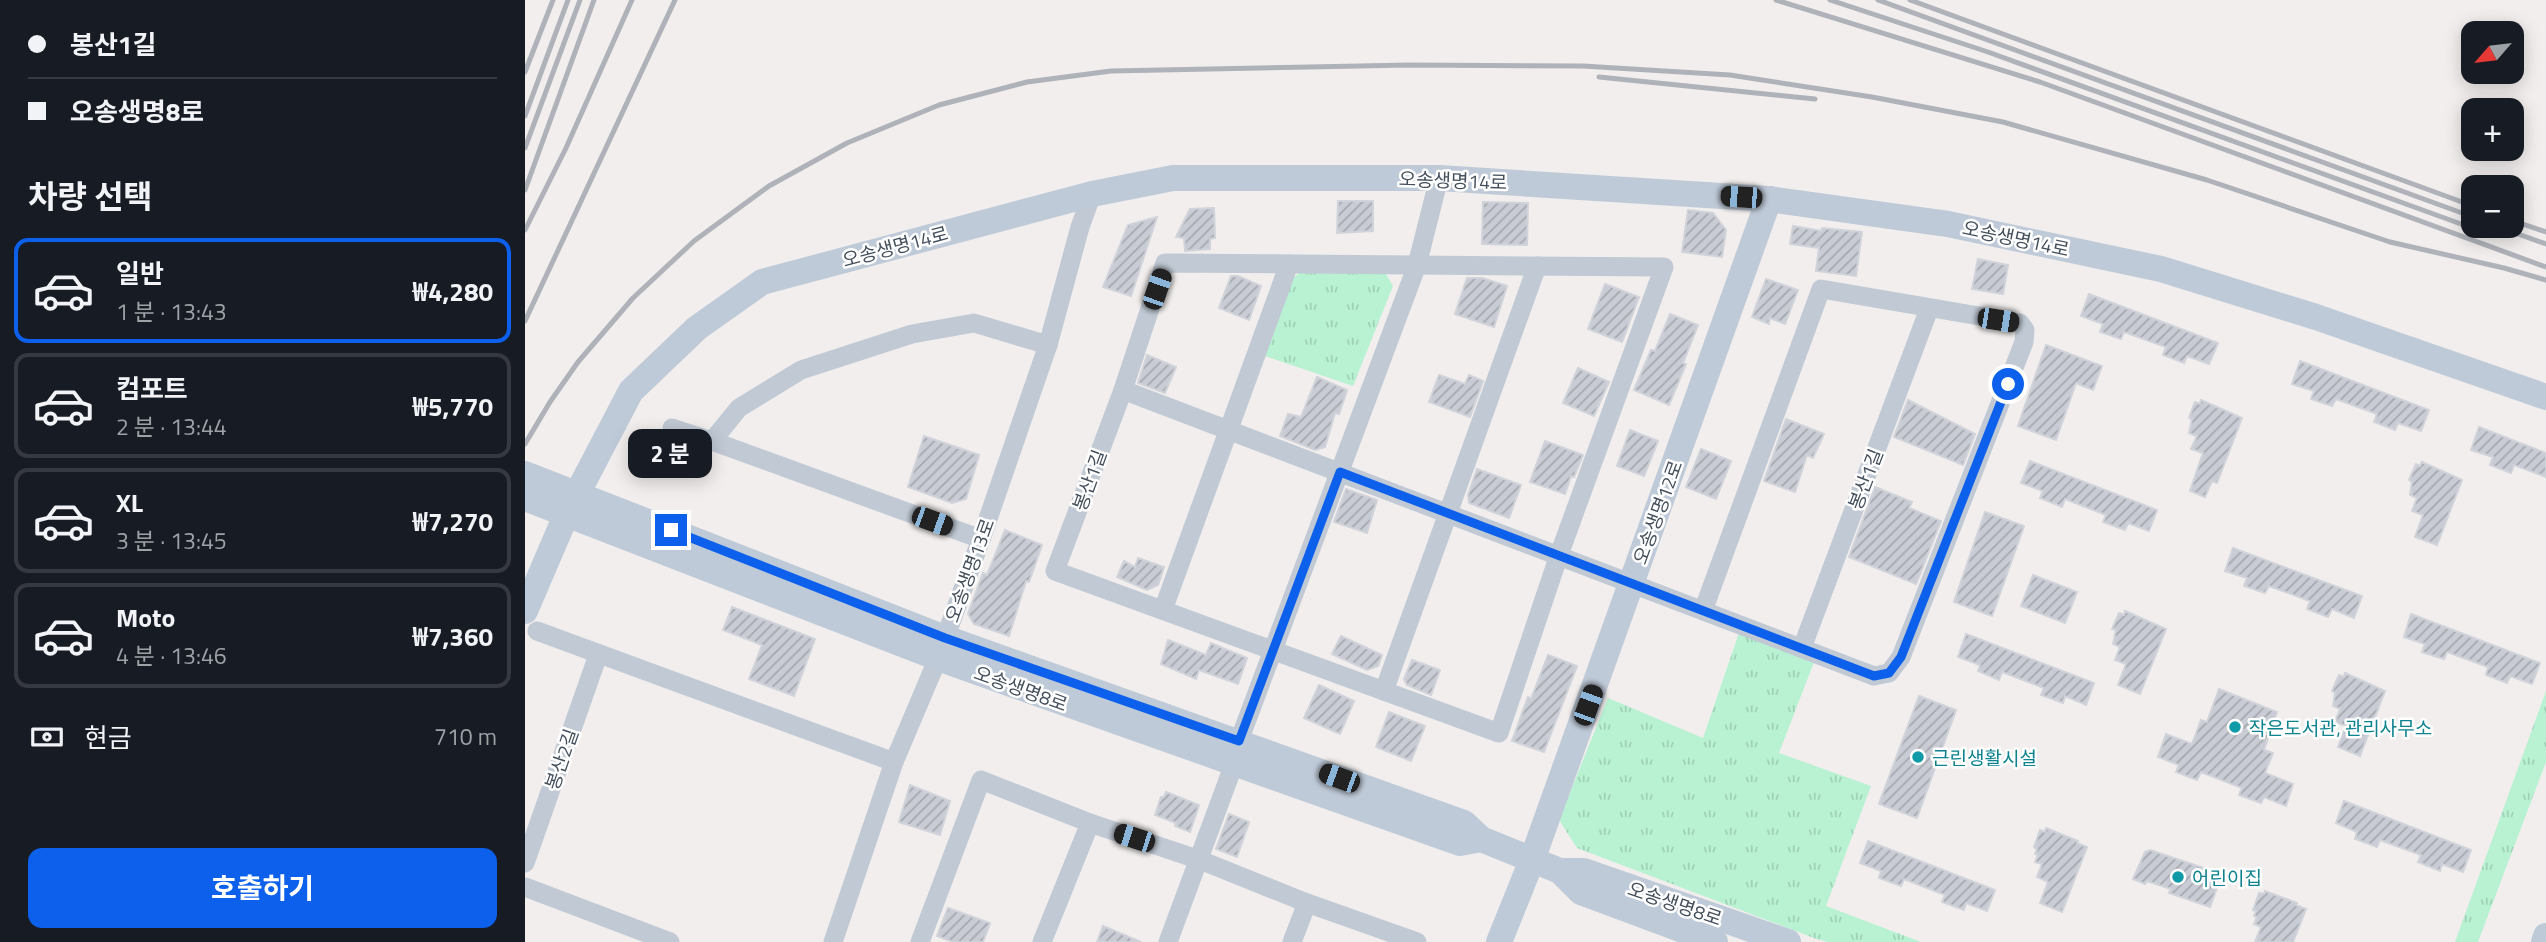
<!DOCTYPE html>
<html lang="ko">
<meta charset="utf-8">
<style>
body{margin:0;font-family:"Titillium Web","Noto Sans KR",sans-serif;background:#242831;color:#f1f3f6;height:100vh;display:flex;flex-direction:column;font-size:26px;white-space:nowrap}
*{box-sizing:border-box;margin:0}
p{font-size:23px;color:#9ea1a6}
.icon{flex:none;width:38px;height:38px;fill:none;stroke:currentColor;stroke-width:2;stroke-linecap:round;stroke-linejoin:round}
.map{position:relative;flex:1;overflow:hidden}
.sheet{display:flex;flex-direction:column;background:#171b24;width:525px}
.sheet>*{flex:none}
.hud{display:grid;align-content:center;height:154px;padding:0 28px;background:#171b24}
.needle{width:46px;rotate:242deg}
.fabs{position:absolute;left:1936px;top:21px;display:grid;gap:14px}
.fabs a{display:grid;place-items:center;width:63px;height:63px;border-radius:14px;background:#171b24;box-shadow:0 4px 18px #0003;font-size:35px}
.end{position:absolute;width:32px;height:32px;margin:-16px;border:9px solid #0c60ec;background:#fff;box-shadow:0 0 0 4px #fff}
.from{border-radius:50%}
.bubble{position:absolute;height:49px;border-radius:14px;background:#171b24;box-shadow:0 4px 18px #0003;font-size:23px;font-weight:700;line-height:49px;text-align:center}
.car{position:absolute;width:21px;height:42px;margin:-21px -10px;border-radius:9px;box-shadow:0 0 5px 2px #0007;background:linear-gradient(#222 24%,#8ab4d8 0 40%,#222 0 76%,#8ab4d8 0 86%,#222 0)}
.hud b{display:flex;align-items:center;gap:24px;height:66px;font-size:26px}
.hud b+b{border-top:2px solid #363941}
.hud i{width:18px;height:18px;background:#f1f3f6}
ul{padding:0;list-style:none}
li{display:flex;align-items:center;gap:21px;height:105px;margin:0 14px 10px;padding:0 14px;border:4px solid #363941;border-radius:14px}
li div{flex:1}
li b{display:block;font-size:26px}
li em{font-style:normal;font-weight:700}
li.selected{border-color:#0c60ec}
li>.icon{width:63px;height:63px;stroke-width:1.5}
h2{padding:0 28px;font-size:32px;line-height:84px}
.pay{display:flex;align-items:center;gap:18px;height:77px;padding:0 28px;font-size:26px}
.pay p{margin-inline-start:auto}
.button{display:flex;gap:14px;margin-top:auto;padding:14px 28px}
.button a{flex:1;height:80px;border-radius:14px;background:#0c60ec;color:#fff;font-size:28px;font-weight:700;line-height:80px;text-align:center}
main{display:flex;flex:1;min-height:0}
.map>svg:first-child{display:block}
.grass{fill:url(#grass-tufts)}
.building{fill:url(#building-hatch);stroke:#d1d3da;stroke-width:2}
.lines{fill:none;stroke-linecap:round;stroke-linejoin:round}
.street{stroke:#c0c9d4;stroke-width:19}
.secondary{stroke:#bfcad8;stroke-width:26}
.rail{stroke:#afb2b9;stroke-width:5}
.route{stroke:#0c60ec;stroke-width:9}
.culture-dot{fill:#0f9aa8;stroke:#fff;stroke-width:2.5}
.labels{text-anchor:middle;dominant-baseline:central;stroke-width:5;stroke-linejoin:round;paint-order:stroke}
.street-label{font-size:19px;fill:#45505d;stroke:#fff}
.culture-label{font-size:19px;fill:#0d838f;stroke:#fff;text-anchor:start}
</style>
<main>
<section class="sheet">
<div class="hud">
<b><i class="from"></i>봉산1길</b>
<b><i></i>오송생명8로</b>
</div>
<h2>차량 선택</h2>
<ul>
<li class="selected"><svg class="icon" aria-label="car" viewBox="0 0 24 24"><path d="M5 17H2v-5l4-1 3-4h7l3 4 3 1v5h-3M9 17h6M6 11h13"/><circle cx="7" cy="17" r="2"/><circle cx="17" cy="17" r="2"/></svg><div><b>일반</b><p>1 분 · 13:43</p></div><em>₩4,280</em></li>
<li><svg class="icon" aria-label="car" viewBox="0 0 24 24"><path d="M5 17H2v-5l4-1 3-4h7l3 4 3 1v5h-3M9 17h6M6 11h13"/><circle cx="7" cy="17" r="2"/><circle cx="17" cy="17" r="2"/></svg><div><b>컴포트</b><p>2 분 · 13:44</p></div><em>₩5,770</em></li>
<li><svg class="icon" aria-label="car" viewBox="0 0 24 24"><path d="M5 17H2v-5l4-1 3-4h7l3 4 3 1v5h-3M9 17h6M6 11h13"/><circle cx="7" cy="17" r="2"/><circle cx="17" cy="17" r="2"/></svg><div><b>XL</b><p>3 분 · 13:45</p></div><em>₩7,270</em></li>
<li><svg class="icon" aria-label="car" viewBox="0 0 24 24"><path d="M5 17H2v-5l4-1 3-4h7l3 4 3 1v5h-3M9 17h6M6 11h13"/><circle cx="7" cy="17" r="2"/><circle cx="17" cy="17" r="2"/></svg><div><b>Moto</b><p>4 분 · 13:46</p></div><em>₩7,360</em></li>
</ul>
<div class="pay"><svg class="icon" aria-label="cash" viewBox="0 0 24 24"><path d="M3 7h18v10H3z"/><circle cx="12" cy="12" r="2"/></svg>현금<p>710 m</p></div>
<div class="button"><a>호출하기</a></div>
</section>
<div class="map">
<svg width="2021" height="942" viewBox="0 0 2021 942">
<defs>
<pattern id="grass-tufts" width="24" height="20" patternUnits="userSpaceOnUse" patternTransform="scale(1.75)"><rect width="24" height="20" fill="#b8f2d2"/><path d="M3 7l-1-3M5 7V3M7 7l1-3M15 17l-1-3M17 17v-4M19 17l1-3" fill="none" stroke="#a0d1b7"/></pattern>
<pattern id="building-hatch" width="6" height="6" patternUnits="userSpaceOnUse" patternTransform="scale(1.75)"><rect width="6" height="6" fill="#c9ccd4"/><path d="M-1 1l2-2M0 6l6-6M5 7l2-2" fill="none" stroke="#a5a8af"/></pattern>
</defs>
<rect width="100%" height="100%" fill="#f1eeed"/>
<g class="grass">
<polygon points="858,269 868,286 828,386 740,356 769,277 776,272"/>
<polygon points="1214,633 1289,662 1254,753 1346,786 1301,906 1396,942 1303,942 1289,938 1052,848 1034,820 1083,698 1178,738"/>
<polygon points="2021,691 2021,762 1953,942 1930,942"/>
</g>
<g class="building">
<polygon points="813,201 848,201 848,231 812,233"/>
<polygon points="958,202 1003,203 1002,245 957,244"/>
<polygon points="689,208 690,238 685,239 685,249 660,251 659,238 651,237 665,209"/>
<polygon points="1163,210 1188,213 1201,230 1197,257 1157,252"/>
<polygon points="632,217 606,296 578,287 603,225"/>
<polygon points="1268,226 1297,231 1297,228 1337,232 1331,276 1291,271 1294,248 1265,244"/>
<polygon points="1453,259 1483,265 1478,294 1447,289"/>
<polygon points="706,276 713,276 736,286 724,320 694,308"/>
<polygon points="942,278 957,278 982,286 969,327 930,314"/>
<polygon points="1241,279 1273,290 1260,324 1245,318 1244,324 1227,317"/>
<polygon points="1080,284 1114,297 1097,342 1063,329"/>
<polygon points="1564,294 1693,343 1684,364 1662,356 1659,363 1638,355 1641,347 1599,332 1596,339 1575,332 1578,324 1556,316"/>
<polygon points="1145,314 1173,325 1158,363 1161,364 1144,405 1109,390 1126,350 1130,351"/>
<polygon points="1521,345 1577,366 1568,390 1551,383 1531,440 1493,426"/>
<polygon points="622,355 651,367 640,393 613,383"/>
<polygon points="1775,361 1904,410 1896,431 1873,423 1870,430 1849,422 1852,414 1811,399 1807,406 1786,399 1789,391 1767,384"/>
<polygon points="1053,368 1084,382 1069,416 1038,403"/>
<polygon points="914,375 940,384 944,375 958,381 945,417 904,402"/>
<polygon points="792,377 822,390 814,414 810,413 800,447 790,450 755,436 763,414 776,417"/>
<polygon points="1383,400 1450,434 1438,465 1369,437"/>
<polygon points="1676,400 1717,418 1692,483 1687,481 1680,497 1665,491 1678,453 1666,449 1672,436 1664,433 1667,419 1664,418 1670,402 1675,404"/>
<polygon points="1261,419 1299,434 1288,458 1282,455 1270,492 1239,481"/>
<polygon points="1954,427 2021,453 2021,477 1989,465 1986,473 1965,465 1968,457 1946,450"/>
<polygon points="1105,430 1133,441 1119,476 1092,466"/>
<polygon points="399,436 454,455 441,499 427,503 383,487"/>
<polygon points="1020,441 1058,455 1049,477 1046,476 1040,494 1005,482"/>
<polygon points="1176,449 1206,461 1191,499 1161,487"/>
<polygon points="1505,461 1632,510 1624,531 1603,523 1600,530 1578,522 1581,515 1540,499 1537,507 1515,498 1518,491 1496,483"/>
<polygon points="1897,462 1937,480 1912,545 1890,537 1898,515 1887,511 1892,498 1885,495 1887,482 1884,480 1891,464 1895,466"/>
<polygon points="952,469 996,485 984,518 944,503 943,495"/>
<polygon points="1350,487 1387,502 1384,508 1416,521 1391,584 1324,557"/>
<polygon points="821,489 852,500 842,533 809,522"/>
<polygon points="1460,512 1499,526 1467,616 1429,602"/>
<polygon points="480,530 517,545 504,582 501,581 484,636 449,624 443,614 458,573 462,575"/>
<polygon points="1708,548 1837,596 1829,618 1807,609 1803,617 1782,609 1785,601 1744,586 1740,593 1719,586 1722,578 1700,571"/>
<polygon points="613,558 639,567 633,585 622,590 592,577 599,561 610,567"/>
<polygon points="1508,575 1552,592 1540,623 1496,606"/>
<polygon points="207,607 290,639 269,696 224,679 237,645 198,630"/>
<polygon points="1600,611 1641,629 1615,694 1593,685 1601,664 1590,660 1595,647 1588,644 1591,630 1587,629 1594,613 1599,615"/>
<polygon points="1886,614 2015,663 2007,684 1985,676 1982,683 1961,675 1963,667 1922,652 1919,659 1897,652 1900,644 1879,637"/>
<polygon points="1441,634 1569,683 1561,705 1540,696 1538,703 1516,695 1519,688 1477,672 1474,680 1453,671 1455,665 1433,657"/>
<polygon points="816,636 857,655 853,666 842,670 807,654"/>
<polygon points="643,640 681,655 686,643 722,658 713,684 674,670 671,679 636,664"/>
<polygon points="1023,655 1052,666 1019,752 987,741 1003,697 1006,699"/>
<polygon points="887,660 915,670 906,695 882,685 879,679"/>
<polygon points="1820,673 1860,691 1835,756 1813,747 1821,726 1810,722 1815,709 1808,706 1810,693 1807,691 1814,675 1819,677"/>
<polygon points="794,685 829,701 815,734 779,718"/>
<polygon points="1694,689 1752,712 1739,750 1748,753 1740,773 1768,784 1761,806 1739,797 1736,803 1714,795 1717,788 1676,772 1672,780 1651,772 1654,765 1633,757 1641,734 1667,744 1676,720 1682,722"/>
<polygon points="1394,696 1431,710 1392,818 1354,804"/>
<polygon points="864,712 900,726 886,761 851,747"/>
<polygon points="385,785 425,801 415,835 374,822"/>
<polygon points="641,792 674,805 665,832 650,826 651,823 630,815 636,797 639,797"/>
<polygon points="1819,801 1946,850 1938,872 1917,864 1915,871 1893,862 1896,855 1855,840 1852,847 1830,839 1832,832 1811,823"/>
<polygon points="704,814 724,822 712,857 691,849"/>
<polygon points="1521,828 1553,841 1552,843 1562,847 1537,912 1515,903 1523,882 1512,877 1517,864 1510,862 1513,855 1510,854 1512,849 1509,847 1515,830 1520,832"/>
<polygon points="1343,841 1470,890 1462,911 1441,903 1439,910 1417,902 1420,895 1379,879 1376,886 1354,878 1356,871 1335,863"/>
<polygon points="1625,850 1697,874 1685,907 1644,893 1646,889 1622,881 1620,884 1608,879 1620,852"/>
<polygon points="1740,891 1772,903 1771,905 1781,909 1768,942 1730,942 1736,927 1729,924 1732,917 1729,916 1731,911 1728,910 1734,893 1739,894"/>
<polygon points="423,908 465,923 458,942 428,942 412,936"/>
<polygon points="578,926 616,942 572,942"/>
</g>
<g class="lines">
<g class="street">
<polygon points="640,263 1139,267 1034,555 974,733 530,571 598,390"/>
<path d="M598 390C848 485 1099 581 1349 676L1364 673 1376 657 1499 342 1500 330 1495 323 1296 289 1178 611"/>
<polyline points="147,428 187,441"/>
<polyline points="456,539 187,441 214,408 276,370 387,334 449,323 523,345"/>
<polyline points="638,610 764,264"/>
<polyline points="12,631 369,762"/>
<polyline points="1277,648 1404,309"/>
<polyline points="859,691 1012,266"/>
<polyline points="714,741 892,265 914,178"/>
<polyline points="0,863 73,655"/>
<polyline points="0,887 145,942"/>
<polyline points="308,942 369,762 413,658 456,539 523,345 555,227 567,194"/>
<polyline points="395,942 456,780 565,823 675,860 782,903 892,942"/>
<polyline points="517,942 565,823"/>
<polyline points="643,942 709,764"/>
<polyline points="767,942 782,903"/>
</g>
<g class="secondary">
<polyline points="0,474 420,638 939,823 956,839 1035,871 1059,871 1263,942"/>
<polyline points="0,498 413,658 935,843 956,839"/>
<polyline points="0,611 42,513 106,391 172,328 237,282 567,194 648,178 914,178 1244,199 1423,224 1636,269 1791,317 2021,397"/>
<polyline points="1035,871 1056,892 1190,942"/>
<polyline points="974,942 1007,860 1244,199"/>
<polyline points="2019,942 2021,936"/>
</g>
<g class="rail">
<polyline points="1251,0 1515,82 2021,267"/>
<polyline points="1305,0 1463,52 1936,224"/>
<polyline points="1353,0 1948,217"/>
<polyline points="1385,0 1948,206"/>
<polyline points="0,72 28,0"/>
<polyline points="1074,77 1290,99"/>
<polyline points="0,116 43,0"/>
<polyline points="0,148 55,0"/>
<polyline points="0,190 69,0"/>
<polyline points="1986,220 2021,232"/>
<polyline points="1971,226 2021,244"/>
<polyline points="0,230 41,148 107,0"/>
<polyline points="0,321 150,0"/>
<polyline points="0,444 25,402 53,362 108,298 169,241 244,186 322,143 414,105 502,82 586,71 885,65 1058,66 1205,75 1347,97 1478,122 1682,180 1865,242 1979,268 2021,280"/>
</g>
</g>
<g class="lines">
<polyline class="route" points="146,530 420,638 714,741 815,472 1349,676 1364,673 1376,657 1483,384"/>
</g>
<g class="culture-dot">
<circle cx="1710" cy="727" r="7"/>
<circle cx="1393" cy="757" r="7"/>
<circle cx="1653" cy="877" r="7"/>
</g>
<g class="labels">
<g class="street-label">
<text transform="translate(928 180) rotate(2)">오송생명14로</text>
<text transform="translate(1491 238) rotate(12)">오송생명14로</text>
<text transform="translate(370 246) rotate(-15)">오송생명14로</text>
<text transform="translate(1340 479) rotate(-69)">봉산1길</text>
<text transform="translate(564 480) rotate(-70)">봉산1길</text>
<text transform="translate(1132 512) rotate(-70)">오송생명12로</text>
<text transform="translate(444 570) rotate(-70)">오송생명13로</text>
<text transform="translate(496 688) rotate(20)">오송생명8로</text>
<text transform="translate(36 759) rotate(-71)">봉산2길</text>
<text transform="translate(1150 903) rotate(19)">오송생명8로</text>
</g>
<g class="culture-label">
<text x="1724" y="727">작은도서관, 관리사무소</text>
<text x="1407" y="757">근린생활시설</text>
<text x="1667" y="877">어린이집</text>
</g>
</g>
</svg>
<div class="fabs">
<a><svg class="needle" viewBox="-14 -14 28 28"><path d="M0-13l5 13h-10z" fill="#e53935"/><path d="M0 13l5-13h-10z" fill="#9ea1a6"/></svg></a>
<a>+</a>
<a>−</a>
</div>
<i class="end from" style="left:1483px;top:384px"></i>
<i class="end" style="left:146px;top:530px"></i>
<div class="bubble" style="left:103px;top:429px;width:84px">2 분</div>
<i class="car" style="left:1216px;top:197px;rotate:274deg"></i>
<i class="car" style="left:632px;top:289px;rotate:19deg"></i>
<i class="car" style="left:1473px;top:320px;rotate:99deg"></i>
<i class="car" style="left:407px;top:521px;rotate:110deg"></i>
<i class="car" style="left:1063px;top:705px;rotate:20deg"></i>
<i class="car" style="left:814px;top:778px;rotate:290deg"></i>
<i class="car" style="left:609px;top:838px;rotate:288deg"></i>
</div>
</main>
